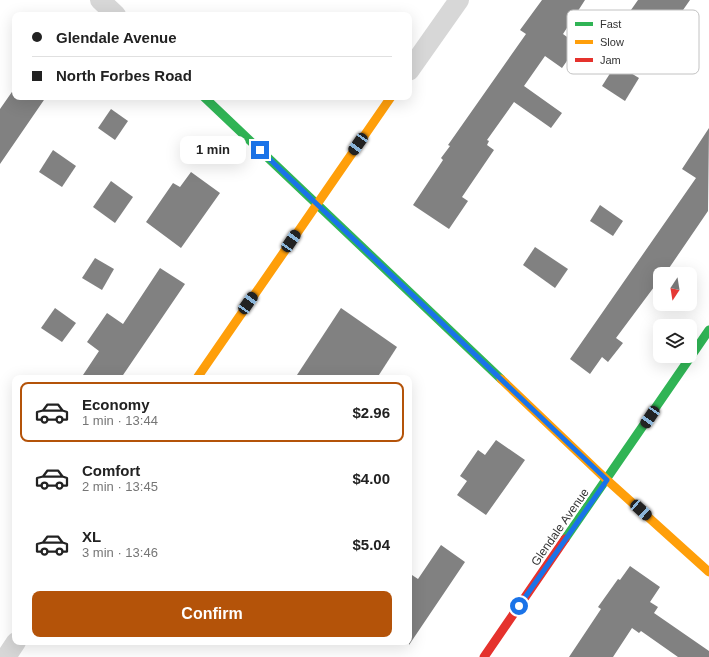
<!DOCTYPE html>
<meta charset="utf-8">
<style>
body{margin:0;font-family:Helvetica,sans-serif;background:#f2f2f2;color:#222;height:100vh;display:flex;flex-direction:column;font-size:15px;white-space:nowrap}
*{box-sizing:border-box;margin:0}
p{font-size:13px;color:#767676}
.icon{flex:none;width:22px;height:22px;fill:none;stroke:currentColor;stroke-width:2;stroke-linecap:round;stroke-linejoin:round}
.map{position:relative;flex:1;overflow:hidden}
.details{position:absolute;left:12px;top:375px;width:400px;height:270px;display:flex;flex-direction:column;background:#fff;border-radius:8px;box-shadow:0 4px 16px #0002}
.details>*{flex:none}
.banner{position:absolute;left:12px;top:12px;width:400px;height:88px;border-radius:8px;box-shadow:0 4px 16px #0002;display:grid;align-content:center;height:88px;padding:0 20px;background:#fff}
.needle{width:26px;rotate:192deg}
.tools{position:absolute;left:653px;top:267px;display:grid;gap:8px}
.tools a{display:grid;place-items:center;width:44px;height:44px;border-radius:8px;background:#fff;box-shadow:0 4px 16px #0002;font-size:20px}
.end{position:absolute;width:18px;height:18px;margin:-9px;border:5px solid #1a73e8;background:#fff;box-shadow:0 0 0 2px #fff}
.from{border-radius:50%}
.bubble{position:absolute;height:28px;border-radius:8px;background:#fff;box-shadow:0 4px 16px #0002;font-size:13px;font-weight:600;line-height:28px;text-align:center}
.car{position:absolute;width:12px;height:24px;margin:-12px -6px;border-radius:5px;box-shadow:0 0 3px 1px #0007;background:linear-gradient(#222 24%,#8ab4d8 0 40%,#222 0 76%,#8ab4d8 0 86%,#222 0)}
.banner b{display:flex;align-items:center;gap:14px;height:38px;font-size:15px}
.banner b+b{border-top:1px solid #e0e0e0}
.banner i{width:10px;height:10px;background:#222}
ul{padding:7px 0 0;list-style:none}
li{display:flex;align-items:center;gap:12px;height:60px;margin:0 8px 6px;padding:0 12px;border:2px solid transparent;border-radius:8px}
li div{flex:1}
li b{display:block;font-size:15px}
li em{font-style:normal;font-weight:600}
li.current{border-color:#b45309}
li>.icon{width:36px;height:36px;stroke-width:1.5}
.primary-button{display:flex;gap:8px;margin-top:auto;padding:8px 20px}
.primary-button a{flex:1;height:46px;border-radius:8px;background:#b45309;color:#fff;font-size:16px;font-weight:600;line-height:46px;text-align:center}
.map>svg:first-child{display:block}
.building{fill:#818181}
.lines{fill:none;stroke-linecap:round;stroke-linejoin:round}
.street{stroke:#d7d7d7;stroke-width:20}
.fast{stroke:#30b455;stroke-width:9}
.slow{stroke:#ff9f0a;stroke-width:9}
.jam{stroke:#e5322d;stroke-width:9}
.route{stroke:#1a73e8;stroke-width:5}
.labels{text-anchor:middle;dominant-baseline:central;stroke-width:4;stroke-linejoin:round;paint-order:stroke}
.street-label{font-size:12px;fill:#333;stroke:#fff}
.key{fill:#fff;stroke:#c2c2c2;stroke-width:1}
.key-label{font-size:11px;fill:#333}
</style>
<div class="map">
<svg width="709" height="657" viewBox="0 0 709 657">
<rect width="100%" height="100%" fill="#fff"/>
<g class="building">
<polygon points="542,0 585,0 563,34 578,45 562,68 545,56 524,86 562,113 551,128 514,102 487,140 489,141 487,145 494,150 462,197 468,201 449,229 413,205 443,160 441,158 450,146 448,145 526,34 520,30"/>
<polygon points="638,0 690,0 669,30 660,24 652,35 626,17"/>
<polygon points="616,64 639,78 625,101 602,86"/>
<polygon points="14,89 15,97 46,97 0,164 0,109"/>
<polygon points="111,109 128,121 115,140 98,128"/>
<polygon points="709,128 708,211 665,274 660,274 660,279 616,338 623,343 608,362 602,357 590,374 570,359 696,178 682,169"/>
<polygon points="53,150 76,166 62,187 39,172"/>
<polygon points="191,172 220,193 181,248 146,222 173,183 180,187"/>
<polygon points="111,181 133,197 115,223 93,207"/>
<polygon points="600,205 623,221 613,236 590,221"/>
<polygon points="535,247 568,269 555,288 523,265"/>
<polygon points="95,258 114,269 102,290 82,278"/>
<polygon points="160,268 185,284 121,378 81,378 99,351 87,342 107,313 123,324"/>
<polygon points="55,308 76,323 62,342 41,328"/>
<polygon points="341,308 397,347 377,378 295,378"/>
<polygon points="496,440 525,460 486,515 457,495 467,481 460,476 478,450 485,455"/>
<polygon points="441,545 465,562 409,645 409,573 418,579"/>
<polygon points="630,566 660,587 650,602 658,607 654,613 709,651 709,657 678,657 641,631 639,633 632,628 613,657 569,657 601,609 598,607 618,579 620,580"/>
</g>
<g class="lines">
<g class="street">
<polyline points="100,0 116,15"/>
<polyline points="409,71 459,0"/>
<polyline points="6,657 16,642"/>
</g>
<g class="fast">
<polyline points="204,97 501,379"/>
<polyline points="565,539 709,330"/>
</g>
<g class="slow">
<polyline points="197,378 391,97"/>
<polyline points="501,379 607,480 709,572"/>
</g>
<polyline class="jam" points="484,657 565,539"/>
</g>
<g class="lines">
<polyline class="route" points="260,150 607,480 519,606"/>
</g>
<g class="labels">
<g class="street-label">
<text transform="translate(560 527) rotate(-55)">Glendale Avenue</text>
</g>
</g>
<rect x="567" y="10" width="132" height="64" rx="6" class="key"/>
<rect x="575" y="22" width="18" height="4" fill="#30b455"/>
<rect x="575" y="40" width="18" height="4" fill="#ff9f0a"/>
<rect x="575" y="58" width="18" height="4" fill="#e5322d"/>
<g class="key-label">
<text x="600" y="28">Fast</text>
<text x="600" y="46">Slow</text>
<text x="600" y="64">Jam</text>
</g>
</svg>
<div class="tools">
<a><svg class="needle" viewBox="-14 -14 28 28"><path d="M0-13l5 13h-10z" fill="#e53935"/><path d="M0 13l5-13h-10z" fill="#767676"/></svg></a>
<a><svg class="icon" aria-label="layers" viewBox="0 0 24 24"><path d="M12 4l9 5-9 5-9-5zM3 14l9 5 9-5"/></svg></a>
</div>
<i class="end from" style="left:519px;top:606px"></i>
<i class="end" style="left:260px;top:150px"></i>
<div class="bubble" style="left:180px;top:136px;width:66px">1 min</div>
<i class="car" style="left:358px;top:144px;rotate:215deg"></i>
<i class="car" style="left:291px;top:241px;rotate:34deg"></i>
<i class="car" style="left:248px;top:303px;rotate:35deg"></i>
<i class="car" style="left:650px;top:417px;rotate:214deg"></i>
<i class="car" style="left:641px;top:510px;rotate:132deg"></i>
<div class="banner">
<b><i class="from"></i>Glendale Avenue</b>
<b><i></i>North Forbes Road</b>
</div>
<section class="details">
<ul>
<li class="current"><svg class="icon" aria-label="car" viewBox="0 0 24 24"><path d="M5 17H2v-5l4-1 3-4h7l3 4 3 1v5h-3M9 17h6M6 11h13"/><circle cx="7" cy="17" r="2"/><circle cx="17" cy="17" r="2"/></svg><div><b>Economy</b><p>1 min · 13:44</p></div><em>$2.96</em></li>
<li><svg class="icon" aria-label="car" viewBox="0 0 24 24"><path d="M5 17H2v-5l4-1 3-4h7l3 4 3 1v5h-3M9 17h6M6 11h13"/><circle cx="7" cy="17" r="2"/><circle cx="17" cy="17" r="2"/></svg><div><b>Comfort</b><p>2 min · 13:45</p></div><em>$4.00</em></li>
<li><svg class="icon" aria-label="car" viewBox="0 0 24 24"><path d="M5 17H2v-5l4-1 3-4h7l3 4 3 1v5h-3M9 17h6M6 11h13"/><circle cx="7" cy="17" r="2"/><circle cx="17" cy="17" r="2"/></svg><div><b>XL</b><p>3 min · 13:46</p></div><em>$5.04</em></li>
</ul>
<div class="primary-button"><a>Confirm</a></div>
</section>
</div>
